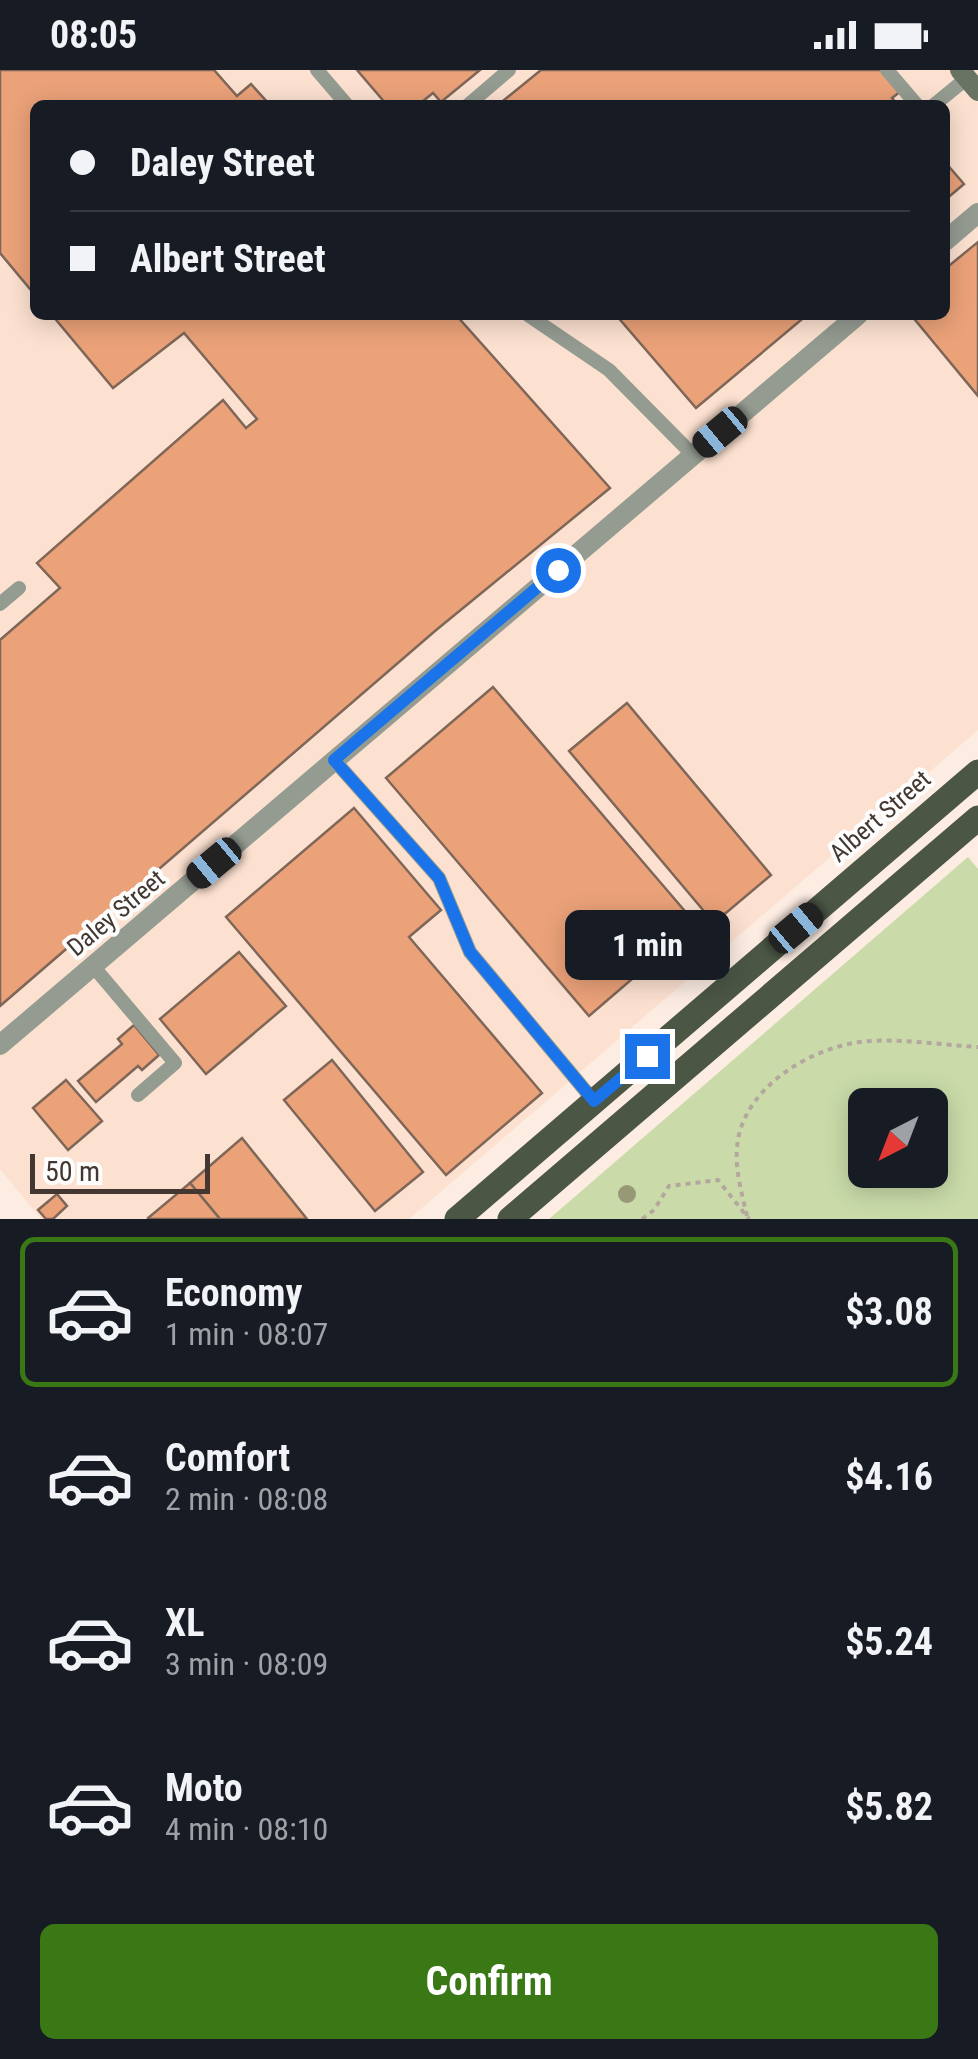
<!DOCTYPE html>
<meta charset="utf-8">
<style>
body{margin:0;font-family:"Roboto Condensed",sans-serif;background:#242831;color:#f1f3f6;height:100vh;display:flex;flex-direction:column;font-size:38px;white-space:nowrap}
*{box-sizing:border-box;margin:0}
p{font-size:32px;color:#9ea1a6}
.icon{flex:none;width:55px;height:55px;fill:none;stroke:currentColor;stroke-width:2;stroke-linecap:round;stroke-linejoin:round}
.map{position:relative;height:1149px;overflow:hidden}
.details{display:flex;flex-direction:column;background:#171b24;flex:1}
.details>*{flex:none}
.hud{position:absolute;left:30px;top:30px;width:920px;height:220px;border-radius:15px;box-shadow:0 5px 25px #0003;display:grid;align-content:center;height:220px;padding:0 40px;background:#171b24}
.needle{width:65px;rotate:222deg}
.buttons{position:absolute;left:848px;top:1018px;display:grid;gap:20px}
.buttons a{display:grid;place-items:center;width:100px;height:100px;border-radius:15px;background:#171b24;box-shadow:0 5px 25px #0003;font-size:50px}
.scale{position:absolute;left:30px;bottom:25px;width:180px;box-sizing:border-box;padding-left:10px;border:5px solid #423831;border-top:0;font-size:28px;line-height:35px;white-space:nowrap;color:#423831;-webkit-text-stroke:8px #fdfdfd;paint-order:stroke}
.end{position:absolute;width:45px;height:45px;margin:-22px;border:12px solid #1a73e8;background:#fff;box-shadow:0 0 0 5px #fff}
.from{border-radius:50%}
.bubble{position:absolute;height:70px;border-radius:15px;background:#171b24;box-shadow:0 5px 25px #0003;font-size:32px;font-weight:700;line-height:70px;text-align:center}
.car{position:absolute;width:30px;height:60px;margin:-30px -15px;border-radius:12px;box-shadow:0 0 8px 2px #0007;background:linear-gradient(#222 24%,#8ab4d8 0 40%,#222 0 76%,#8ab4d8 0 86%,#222 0)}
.hud b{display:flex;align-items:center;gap:35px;height:95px;font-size:38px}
.hud b+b{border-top:2px solid #363941}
.hud i{width:25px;height:25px;background:#f1f3f6}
ul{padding:18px 0 0;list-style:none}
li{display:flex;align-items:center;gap:30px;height:150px;margin:0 20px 15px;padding:0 20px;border:5px solid transparent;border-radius:15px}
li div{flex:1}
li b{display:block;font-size:38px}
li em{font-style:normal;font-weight:700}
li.active{border-color:#3a7815}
li>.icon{width:90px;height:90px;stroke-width:1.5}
.button{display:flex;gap:20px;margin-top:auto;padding:20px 40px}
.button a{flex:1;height:115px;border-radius:15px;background:#3a7815;color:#fff;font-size:40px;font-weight:700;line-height:115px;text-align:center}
.status{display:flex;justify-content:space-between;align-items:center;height:70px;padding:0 50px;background:#171b24;direction:ltr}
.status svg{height:28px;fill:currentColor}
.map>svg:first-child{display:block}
.built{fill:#fce1d0;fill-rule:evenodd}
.green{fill:#cadba9;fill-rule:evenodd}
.building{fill:#eba279;stroke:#7e6659;stroke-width:2.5}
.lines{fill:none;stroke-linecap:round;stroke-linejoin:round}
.path{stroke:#b4a79e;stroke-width:4;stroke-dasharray:5 5;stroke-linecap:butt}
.lane{stroke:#949b91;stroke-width:14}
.street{stroke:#949b91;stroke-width:20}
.secondary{stroke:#697364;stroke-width:20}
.primary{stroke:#4b5645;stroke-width:25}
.tree{fill:#979876}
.route{stroke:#1a73e8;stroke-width:12}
.labels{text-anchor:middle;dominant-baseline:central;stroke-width:8;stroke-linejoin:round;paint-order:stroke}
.street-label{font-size:25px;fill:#423831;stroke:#fdfdfd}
</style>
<div class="status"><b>08:05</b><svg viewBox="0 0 49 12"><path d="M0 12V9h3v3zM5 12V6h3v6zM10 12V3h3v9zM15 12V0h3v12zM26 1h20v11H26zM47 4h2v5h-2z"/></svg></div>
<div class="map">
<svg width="978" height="1149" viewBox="0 0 978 1149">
<rect width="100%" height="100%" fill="#fcece2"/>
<path class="built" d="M0 0H978V660L409 1149H41L0 1099ZM35 35H945V245H35Z"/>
<path class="green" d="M968 787 978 799V1149H549ZM865 1035H930V1100H865Z"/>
<g class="building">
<polygon points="0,0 214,0 237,26 251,14 270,35 35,35 35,225 0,183"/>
<polygon points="357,0 480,0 441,32 433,23 418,35 387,35"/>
<polygon points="541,0 890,0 905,18 892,28 898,35 498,35"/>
<polygon points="945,92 964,114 945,130"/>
<polygon points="978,172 978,326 911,245 945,245 945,199"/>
<polygon points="52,245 456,245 610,418 435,561 0,936 0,570 60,518 37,493 223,330 246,358 257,349 184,263 113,318"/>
<polygon points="616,245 807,245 696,338"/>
<polygon points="493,617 696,854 589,946 386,708"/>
<polygon points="627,633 771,805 714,853 569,681"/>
<polygon points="354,738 441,840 409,867 542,1023 446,1105 226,847"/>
<polygon points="239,882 286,936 206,1004 160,949"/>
<polygon points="134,955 159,985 142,1000 138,996 96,1032 78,1011 122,974 118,969"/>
<polygon points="332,990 423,1102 375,1141 284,1030"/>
<polygon points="66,1010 102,1051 68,1080 33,1038"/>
<polygon points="242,1068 307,1149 220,1149 190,1113"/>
<polygon points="190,1113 220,1149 149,1149 148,1148"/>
<polygon points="57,1124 67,1136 53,1149 46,1149 38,1140"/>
</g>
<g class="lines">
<g class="path">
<path d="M747 1146C742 1124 735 1100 737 1078 741 1017 815 974 870 971 906 969 942 975 978 977"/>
<polyline points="642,1149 654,1140 669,1116 718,1110 749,1149"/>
</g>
<g class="lane">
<polyline points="317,0 347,35"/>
<polyline points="887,0 917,35"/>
<polyline points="468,35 509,0"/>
<polyline points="934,35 967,8"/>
<polyline points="528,245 609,300 693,385"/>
<polyline points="0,534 19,518"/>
<polyline points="334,690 439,808 470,882 594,1031"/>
<polyline points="93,896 175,993 138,1025"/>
</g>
<g class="street">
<polyline points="945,171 978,143"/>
<polyline points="0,975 858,245"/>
</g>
<polyline class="secondary" points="960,0 978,21"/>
<g class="primary">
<polyline points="457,1149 978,702"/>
<polyline points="510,1149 978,748"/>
</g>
</g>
<circle class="tree" cx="627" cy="1124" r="9"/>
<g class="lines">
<polyline class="route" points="558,500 334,690 439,808 470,882 594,1031 647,986"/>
</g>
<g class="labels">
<g class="street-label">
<text transform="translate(880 746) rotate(-41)">Albert Street</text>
<text transform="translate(116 843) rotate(-40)">Daley Street</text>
</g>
</g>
</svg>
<div class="buttons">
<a><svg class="needle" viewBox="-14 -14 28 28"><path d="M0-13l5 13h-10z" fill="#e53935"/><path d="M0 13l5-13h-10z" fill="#9ea1a6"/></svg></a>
</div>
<div class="scale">50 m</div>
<i class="end from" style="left:558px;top:500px"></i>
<i class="end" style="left:647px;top:986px"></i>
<div class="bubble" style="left:565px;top:840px;width:165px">1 min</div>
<i class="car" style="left:720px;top:362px;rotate:230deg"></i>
<i class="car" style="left:214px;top:793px;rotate:230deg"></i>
<i class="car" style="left:796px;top:858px;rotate:50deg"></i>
<div class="hud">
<b><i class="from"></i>Daley Street</b>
<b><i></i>Albert Street</b>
</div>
</div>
<section class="details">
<ul>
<li class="active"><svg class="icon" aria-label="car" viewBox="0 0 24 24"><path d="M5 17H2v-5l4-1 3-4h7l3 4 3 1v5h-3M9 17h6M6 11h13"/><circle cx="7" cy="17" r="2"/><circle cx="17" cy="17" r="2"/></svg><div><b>Economy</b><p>1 min · 08:07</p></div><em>$3.08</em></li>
<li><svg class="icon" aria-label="car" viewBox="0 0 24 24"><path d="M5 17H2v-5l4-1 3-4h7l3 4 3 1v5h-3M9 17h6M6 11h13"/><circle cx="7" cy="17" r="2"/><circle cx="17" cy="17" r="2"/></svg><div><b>Comfort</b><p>2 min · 08:08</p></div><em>$4.16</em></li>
<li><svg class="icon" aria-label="car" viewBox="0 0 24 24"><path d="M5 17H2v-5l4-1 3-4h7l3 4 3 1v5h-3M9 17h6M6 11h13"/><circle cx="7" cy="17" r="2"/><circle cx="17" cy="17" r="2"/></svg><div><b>XL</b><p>3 min · 08:09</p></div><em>$5.24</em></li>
<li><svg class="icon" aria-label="car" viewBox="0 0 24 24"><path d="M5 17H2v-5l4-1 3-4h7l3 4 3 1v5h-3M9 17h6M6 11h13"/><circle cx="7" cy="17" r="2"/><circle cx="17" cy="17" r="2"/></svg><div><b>Moto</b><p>4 min · 08:10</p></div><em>$5.82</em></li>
</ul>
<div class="button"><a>Confirm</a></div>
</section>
